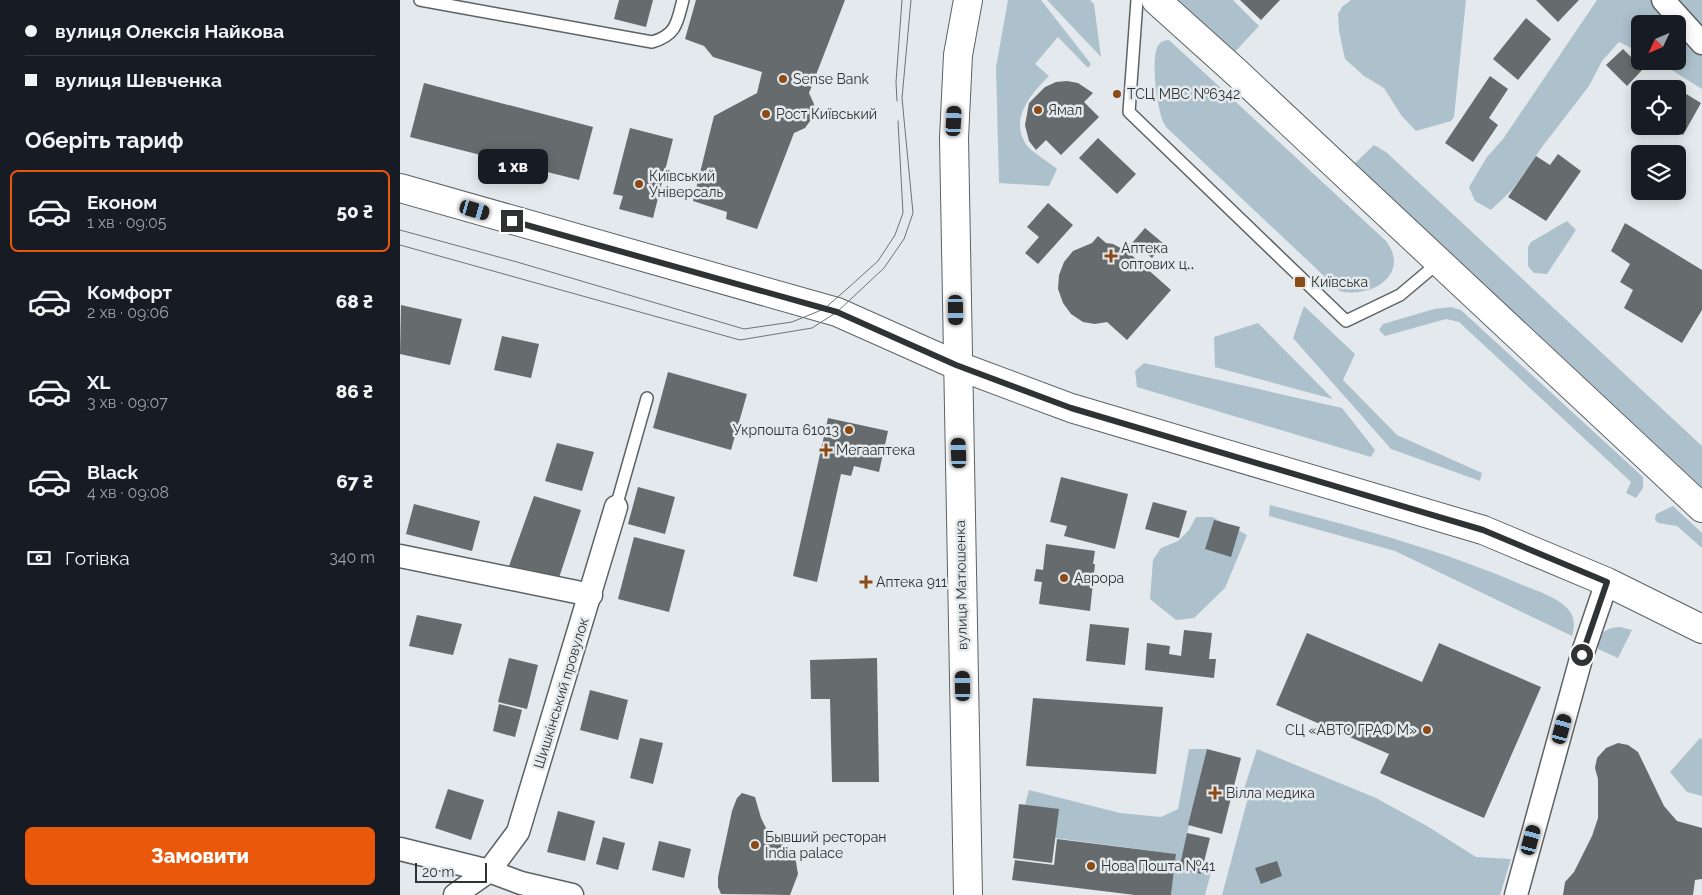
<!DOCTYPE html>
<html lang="uk">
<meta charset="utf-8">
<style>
body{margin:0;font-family:Raleway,sans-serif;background:#242831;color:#f1f3f6;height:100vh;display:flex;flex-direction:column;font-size:19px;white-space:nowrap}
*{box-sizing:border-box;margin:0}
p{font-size:16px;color:#9ea1a6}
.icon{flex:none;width:28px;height:28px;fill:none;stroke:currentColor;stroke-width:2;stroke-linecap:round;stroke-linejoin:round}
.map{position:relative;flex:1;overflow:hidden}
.details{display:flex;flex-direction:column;background:#171b24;width:400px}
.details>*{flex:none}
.banner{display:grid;align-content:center;height:110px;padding:0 25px;background:#171b24}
.needle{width:32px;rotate:226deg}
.tools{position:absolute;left:1231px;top:15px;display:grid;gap:10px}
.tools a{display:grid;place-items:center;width:55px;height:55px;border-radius:8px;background:#171b24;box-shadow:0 2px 12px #0003;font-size:25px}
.scale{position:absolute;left:15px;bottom:12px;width:72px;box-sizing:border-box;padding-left:5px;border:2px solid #303334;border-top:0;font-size:14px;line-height:18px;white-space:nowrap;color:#303334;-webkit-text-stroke:4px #e3e9ec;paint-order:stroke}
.end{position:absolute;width:22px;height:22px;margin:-11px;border:6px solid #303334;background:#fff;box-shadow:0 0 0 2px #fff}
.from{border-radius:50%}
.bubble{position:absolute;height:35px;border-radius:8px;background:#171b24;box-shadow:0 2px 12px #0003;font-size:16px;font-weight:800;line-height:35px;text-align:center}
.car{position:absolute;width:15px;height:30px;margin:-15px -8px;border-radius:6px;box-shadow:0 0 4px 1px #0007;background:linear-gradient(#222 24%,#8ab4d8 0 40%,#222 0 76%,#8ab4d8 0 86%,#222 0)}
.banner b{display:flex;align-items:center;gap:18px;height:48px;font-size:19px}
.banner b+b{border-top:1px solid #363941}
.banner i{width:12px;height:12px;background:#f1f3f6}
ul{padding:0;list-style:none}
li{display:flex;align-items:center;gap:15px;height:82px;margin:0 10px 8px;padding:0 15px;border:2px solid transparent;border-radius:8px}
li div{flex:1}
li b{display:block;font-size:19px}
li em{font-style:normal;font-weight:800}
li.active{border-color:#ea580c}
li>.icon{width:45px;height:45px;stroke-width:1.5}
h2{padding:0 25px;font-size:22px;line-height:60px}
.pay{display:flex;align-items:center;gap:12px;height:55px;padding:0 25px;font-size:19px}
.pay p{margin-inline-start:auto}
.cta{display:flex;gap:10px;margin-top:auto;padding:10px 25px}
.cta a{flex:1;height:58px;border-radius:8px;background:#ea580c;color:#fff;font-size:20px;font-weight:800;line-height:58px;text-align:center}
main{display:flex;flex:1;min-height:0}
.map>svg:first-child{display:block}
.green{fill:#adc1cd}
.building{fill:#666b6e}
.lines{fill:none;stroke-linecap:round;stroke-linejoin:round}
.lane-casing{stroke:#5d6265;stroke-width:14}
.street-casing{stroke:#5d6265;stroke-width:25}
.secondary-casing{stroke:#5d6265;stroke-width:30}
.primary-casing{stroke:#5d6265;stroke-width:30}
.lane{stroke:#fff;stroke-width:11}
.street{stroke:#fff;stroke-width:22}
.secondary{stroke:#fff;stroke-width:28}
.primary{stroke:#fff;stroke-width:28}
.tram{stroke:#6e7273;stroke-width:1}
.route{stroke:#303334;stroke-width:6}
.poi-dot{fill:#8b4a16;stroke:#e3e9ec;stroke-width:2}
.labels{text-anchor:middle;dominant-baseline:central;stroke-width:5;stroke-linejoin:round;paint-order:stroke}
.poi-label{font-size:14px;fill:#303334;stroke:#e3e9ec;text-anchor:start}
.street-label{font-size:14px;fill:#303334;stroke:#e3e9ec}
</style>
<main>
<section class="details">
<div class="banner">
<b><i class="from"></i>вулиця Олексія Найкова</b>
<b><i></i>вулиця Шевченка</b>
</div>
<h2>Оберіть тариф</h2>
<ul>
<li class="active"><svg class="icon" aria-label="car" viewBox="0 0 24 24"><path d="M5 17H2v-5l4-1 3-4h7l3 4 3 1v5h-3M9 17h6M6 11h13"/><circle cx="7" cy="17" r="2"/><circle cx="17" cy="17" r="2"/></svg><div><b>Економ</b><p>1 хв · 09:05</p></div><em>50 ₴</em></li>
<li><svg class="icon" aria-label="car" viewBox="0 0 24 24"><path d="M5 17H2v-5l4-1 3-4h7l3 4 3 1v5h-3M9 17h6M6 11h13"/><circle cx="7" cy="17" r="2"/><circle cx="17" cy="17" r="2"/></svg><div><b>Комфорт</b><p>2 хв · 09:06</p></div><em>68 ₴</em></li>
<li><svg class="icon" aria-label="car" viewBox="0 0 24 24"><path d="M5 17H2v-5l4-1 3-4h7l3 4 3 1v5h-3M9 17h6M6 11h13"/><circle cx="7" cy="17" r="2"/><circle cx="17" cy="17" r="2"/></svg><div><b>XL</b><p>3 хв · 09:07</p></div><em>86 ₴</em></li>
<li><svg class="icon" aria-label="car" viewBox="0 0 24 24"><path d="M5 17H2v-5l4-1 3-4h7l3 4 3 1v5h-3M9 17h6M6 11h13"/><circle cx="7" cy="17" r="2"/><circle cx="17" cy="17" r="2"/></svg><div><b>Black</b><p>4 хв · 09:08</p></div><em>67 ₴</em></li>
</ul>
<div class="pay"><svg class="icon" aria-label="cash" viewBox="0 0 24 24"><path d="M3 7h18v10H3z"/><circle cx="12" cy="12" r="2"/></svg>Готівка<p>340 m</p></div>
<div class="cta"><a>Замовити</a></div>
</section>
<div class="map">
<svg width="1302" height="895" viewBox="0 0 1302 895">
<rect width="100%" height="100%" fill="#e3e9ec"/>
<g class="green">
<path d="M608 0H641L691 64 688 68 658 37 635 64 649 76C630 95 607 121 629 148 634 153 650 163 657 169L649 186 599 183 596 67Z"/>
<polygon points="647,0 690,0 694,4 701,57"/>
<polygon points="772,0 833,0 859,26 832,55"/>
<polygon points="951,0 1066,0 1054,117 1051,121 1016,131 1001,115 984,88 964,76 945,59 939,31 938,14 942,7"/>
<polygon points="1197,0 1302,0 1302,89 1257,61 1278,61 1278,24 1240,24 1240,52 1219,42 1202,61 1189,86 1142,147 1113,189 1091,210 1075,201 1069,187 1087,157 1103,139"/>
<path d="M769 40 986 241C1011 274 972 299 940 291L766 127C757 115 751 62 757 48 759 42 764 40 769 40Z"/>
<polygon points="974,145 986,152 1302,446 1302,495 950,168"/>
<polygon points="1167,221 1176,230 1147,274 1134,273 1128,266 1128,247 1131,242"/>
<polygon points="904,306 955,354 943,380 997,435 1082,473 1080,481 991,449 893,338"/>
<polygon points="1051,307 1061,310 1243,477 1243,488 1236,498 1226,493 1231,482 1059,322 1046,319 985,336 979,330 983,324 1034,309"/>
<polygon points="858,323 933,399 815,367 814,337"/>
<polygon points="744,363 942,408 975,450 971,457 737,387 735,371"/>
<path d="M870 505C955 527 1039 549 1120 584 1134 590 1156 596 1167 608 1175 616 1175 626 1172 636L995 551 869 516Z"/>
<polygon points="1273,506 1302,533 1302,548 1277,526 1258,523 1255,520 1256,514"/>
<polygon points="796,517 812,517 847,535 825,588 794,618 776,620 750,599 753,560 761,548 778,541 789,530"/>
<path d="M1220 627 1232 630 1218 658 1198 649C1196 633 1206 628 1220 627Z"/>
<polygon points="1300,738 1302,739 1302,796 1287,792 1270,772"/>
<polygon points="789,749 807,749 779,868 801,874 803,867 812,869 805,895 771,895 776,854 655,838 625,805 629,790 720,813 761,817 778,809"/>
<polygon points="857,749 976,798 1027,826 1076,857 1111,859 1100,895 822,895 849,794 843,792"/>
</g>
<g class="building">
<polygon points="219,0 253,0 246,27 214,19"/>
<polygon points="296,0 445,0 409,93 414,104 413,117 405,128 394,133 357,229 326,219 327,212 293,201 314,116 357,93 362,72 313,57 304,46 285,39"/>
<polygon points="840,0 880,0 861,20"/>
<polygon points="1136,0 1179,0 1158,22"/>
<polygon points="1126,18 1151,39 1118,80 1093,59"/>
<polygon points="1223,49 1243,69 1227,86 1206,65"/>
<polygon points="1090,76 1108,89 1089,118 1098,125 1073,162 1045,143"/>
<polygon points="667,81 678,83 693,93 684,102 699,117 661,155 646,140 636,150 629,141 625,125 629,103 645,87 656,82"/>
<polygon points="24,83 193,127 179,180 10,137"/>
<polygon points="1278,89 1301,103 1283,135 1268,126 1278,126"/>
<polygon points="230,128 273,139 253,218 219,209 223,196 213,194"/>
<polygon points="698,138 736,174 717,194 679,158"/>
<polygon points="1158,154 1181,171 1146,221 1108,197 1136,156 1150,165"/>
<polygon points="648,203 673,225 638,264 625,253 639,237 627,227"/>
<polygon points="1225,223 1302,270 1302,310 1282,343 1224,308 1233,290 1220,282 1230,264 1211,251"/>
<polygon points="745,228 764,244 752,258 732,243"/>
<polygon points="698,236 706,243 713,244 728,252 771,290 727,340 707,322 695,324 683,322 671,314 663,303 658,289 659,275 664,262 673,251 692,243"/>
<polygon points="1,305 62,319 50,365 0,354"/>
<polygon points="102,336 139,344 131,378 94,370"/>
<polygon points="268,372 347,394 331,450 253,428"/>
<polygon points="428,418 488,431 479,472 454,466 451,476 441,474 417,582 393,576"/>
<polygon points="157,443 194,452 182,491 145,481"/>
<polygon points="661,477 728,494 715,549 664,536 667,526 650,522"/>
<polygon points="238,487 275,497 265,534 228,524"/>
<polygon points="134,496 181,510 158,581 109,566"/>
<polygon points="753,502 787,511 779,538 745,529"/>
<polygon points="14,504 80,521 72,551 6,534"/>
<polygon points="814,520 840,527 831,557 805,549"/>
<polygon points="234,537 285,550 269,612 218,599"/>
<polygon points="646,544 695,551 693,564 695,564 690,611 639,604 642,582 634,581 636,569 643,570"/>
<polygon points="17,615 62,624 53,655 9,646"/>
<polygon points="690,624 729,628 725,665 686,661"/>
<polygon points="784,630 812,633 809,659 816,659 814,678 745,670 747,643 770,646 769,654 781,656"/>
<polygon points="907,633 1022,682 1039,643 1141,687 1084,818 980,773 989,754 876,705"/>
<polygon points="109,658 138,665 127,709 98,702"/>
<polygon points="477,658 479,782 432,782 430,699 411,699 410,660"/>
<polygon points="190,690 228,700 218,740 180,730"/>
<polygon points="633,698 763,707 756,774 626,766"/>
<polygon points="99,704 122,710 115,737 93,731"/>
<polygon points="240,738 263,743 253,784 230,778"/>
<polygon points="1218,743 1228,745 1238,752 1264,806 1277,821 1302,828 1302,879 1295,880 1293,895 1163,895 1165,882 1174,872 1192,836 1198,818 1198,779 1195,768 1197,758 1206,748"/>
<polygon points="807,749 841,758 822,834 788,825"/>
<polygon points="48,789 84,800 71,840 35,828"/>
<polygon points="342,793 355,797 361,818 367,830 373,838 389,848 395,856 398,874 390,895 321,894 318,887 318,877 332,811 337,798"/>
<polygon points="619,804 659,809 652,863 613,858"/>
<polygon points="158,811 195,821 185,861 147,852"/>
<polygon points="787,833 810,838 801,874 779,869"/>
<polygon points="203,837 225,843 218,870 196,864"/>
<polygon points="657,839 776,854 771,895 735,895 612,880 615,860 654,865"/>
<polygon points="259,841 291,849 284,878 252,870"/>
<polygon points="877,861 882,876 861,884 855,868"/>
</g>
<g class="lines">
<g class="lane-casing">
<g id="lane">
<path d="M20 0 252 42C277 35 277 22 283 0"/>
<polyline points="737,0 729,112 946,321 1000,295 1038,263"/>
<polyline points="216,507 247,398"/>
</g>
</g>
<g class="street-casing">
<g id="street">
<polyline points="1263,0 1302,43"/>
<polyline points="0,556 191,595"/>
<polyline points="0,849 89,871 121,883 172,895"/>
<polyline points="55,895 89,871 118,832 216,507"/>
<polyline points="1116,895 1182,655 1207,582"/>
</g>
</g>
<g class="secondary-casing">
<polyline id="secondary" points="756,0 836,72 1302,508"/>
</g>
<g class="primary-casing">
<g id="primary">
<polyline points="568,0 558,55 554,138 568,895"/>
<polyline points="0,188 437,312 556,365 671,408 1083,530 1207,582 1302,629"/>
</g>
</g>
<use href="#lane" class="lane"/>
<use href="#street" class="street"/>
<use href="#secondary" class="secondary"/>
<use href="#primary" class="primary"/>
<g class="tram">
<polyline points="497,101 496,82 502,0"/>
<polyline points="0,230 117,262 344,329 392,322 424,309 448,288 478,261 495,235 503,213 498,121"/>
<polyline points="0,245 340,340 412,328 437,312 484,268 504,239 513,213 502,98 511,0"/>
</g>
</g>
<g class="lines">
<polyline class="route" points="112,221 437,312 556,365 671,408 1083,530 1207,582 1182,655"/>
</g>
<g class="poi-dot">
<circle cx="383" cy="79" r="5"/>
<circle cx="717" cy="94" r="5"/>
<circle cx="638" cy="110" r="5"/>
<circle cx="366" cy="114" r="5"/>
<circle cx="239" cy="184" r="5"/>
<path d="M708.5 248.5h5v5h5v5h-5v5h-5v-5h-5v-5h5z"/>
<rect x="894" y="276" width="12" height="12" rx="2.5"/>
<circle cx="449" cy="430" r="5"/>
<path d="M423.5 442.5h5v5h5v5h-5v5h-5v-5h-5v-5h5z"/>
<circle cx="664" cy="578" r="5"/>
<path d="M463.5 574.5h5v5h5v5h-5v5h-5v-5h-5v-5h5z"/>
<circle cx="1027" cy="730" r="5"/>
<path d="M812.5 785.5h5v5h5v5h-5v5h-5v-5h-5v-5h5z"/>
<circle cx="355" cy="845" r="5"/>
<circle cx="691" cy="866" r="5"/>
</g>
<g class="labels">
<g class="poi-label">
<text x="393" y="79">Sense Bank</text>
<text x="727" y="94">ТСЦ МВС №6342</text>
<text x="648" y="110">Ямал</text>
<text x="376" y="114">Рост Київський</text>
<text x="249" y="176">Київський<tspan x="249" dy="16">Універсаль</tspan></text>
<text x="721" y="248">Аптека<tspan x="721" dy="16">оптових ц‥</tspan></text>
<text x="911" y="282">Київська</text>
<text x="439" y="430" text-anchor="end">Укрпошта 61013</text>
<text x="436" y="450">Мегааптека</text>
<text x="674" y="578">Аврора</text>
<text x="476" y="582">Аптека 911</text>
<text x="1017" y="730" text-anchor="end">СЦ «АВТО ГРАФ М»</text>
<text x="826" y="793">Вілла медика</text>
<text x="365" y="837">Бывший ресторан<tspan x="365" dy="16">India palace</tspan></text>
<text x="701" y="866">Нова Пошта №41</text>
</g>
<g class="street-label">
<text transform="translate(561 585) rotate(-91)">вулиця Матюшенка</text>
<text transform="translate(161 693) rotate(-73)">Шишкінський провулок</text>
</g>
</g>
</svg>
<div class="tools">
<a><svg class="needle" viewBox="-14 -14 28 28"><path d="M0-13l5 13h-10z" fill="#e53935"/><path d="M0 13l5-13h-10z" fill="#9ea1a6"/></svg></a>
<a><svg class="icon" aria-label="locate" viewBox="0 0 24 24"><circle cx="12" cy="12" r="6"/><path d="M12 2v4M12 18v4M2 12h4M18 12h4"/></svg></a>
<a><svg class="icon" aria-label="layers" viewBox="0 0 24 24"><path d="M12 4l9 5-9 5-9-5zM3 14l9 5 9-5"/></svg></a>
</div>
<div class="scale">20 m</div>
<i class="end from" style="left:1182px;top:655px"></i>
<i class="end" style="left:112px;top:221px"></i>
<div class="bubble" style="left:78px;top:149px;width:70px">1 хв</div>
<i class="car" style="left:554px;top:121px;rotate:3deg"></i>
<i class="car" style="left:75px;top:210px;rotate:106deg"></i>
<i class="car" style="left:556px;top:310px;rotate:179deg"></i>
<i class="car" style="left:559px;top:453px;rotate:358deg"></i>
<i class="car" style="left:563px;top:686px;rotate:359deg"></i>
<i class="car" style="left:1162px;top:729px;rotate:15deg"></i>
<i class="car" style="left:1131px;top:840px;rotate:15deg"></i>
</div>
</main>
